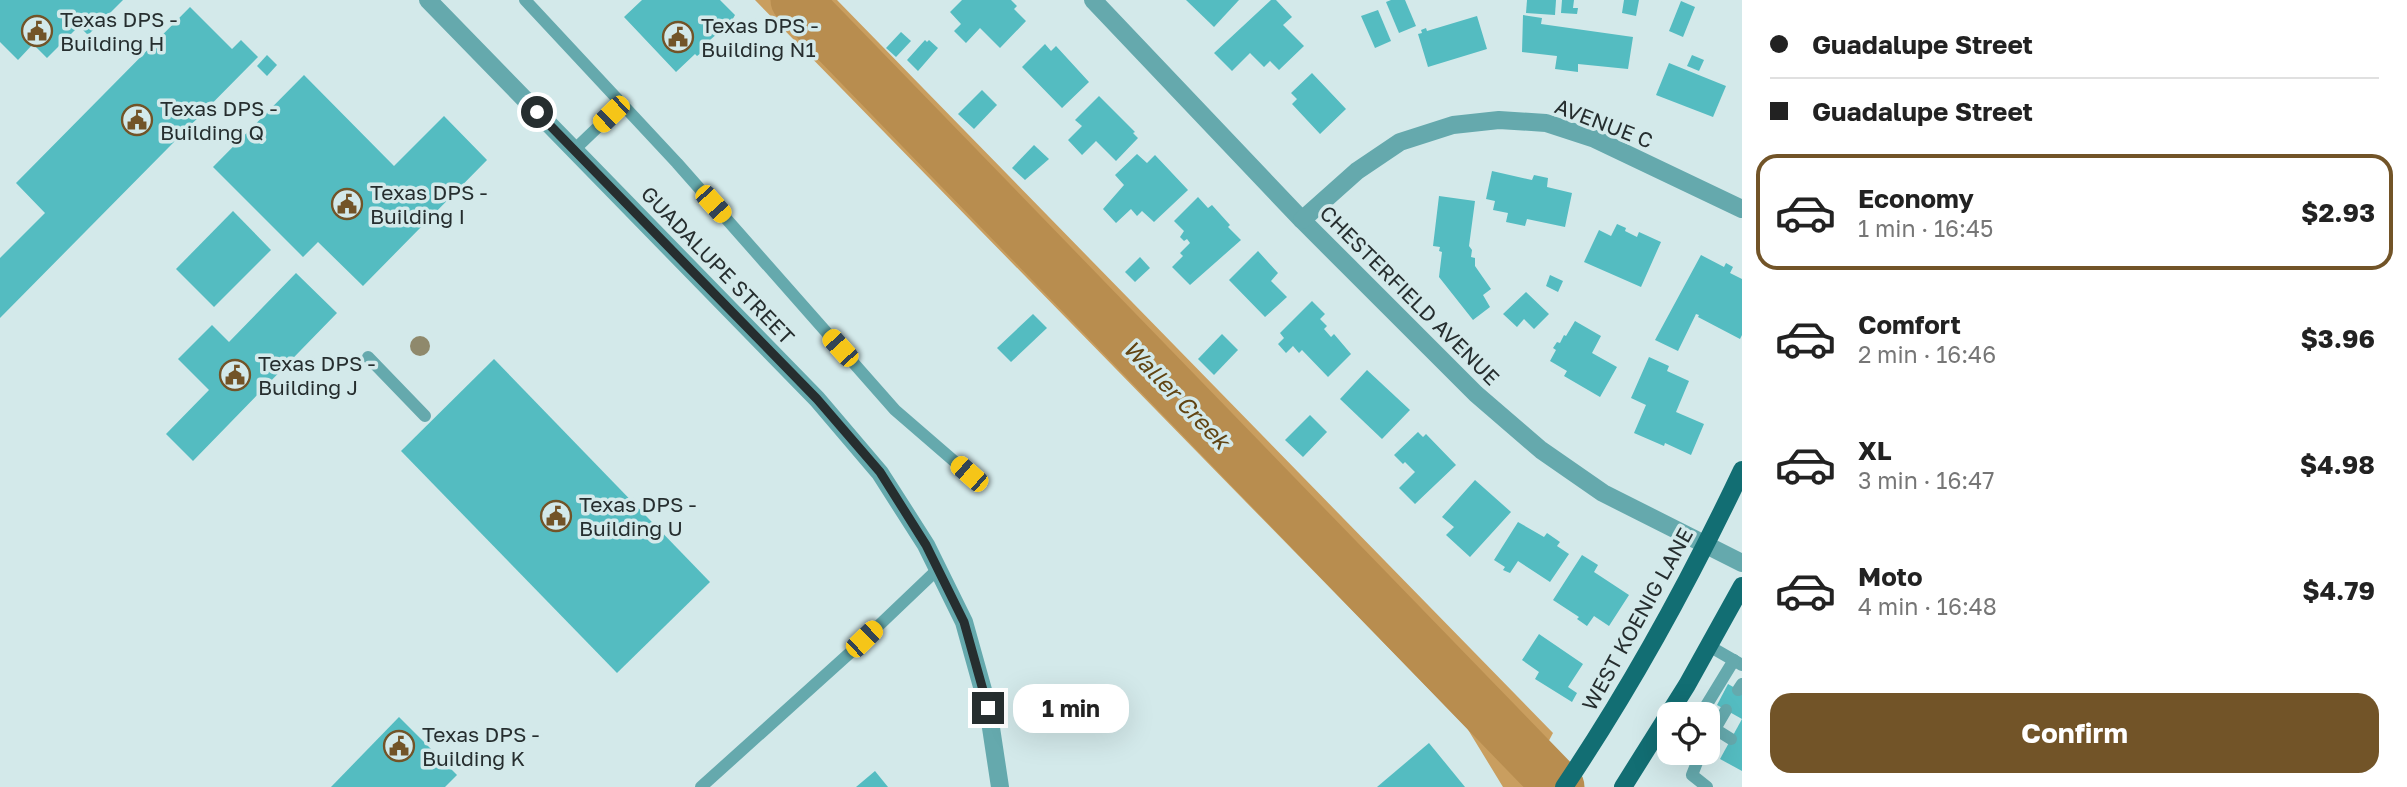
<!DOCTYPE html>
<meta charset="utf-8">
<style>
body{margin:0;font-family:"Golos Text",sans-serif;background:#f6f6f6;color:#222;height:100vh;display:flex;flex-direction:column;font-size:26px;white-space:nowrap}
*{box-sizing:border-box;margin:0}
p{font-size:23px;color:#767676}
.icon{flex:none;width:38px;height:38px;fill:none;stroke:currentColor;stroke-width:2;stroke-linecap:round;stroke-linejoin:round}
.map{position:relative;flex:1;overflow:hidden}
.sheet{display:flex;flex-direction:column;background:#fff;width:665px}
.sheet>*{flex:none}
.top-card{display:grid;align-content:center;height:154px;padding:0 28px;background:#fff}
.buttons{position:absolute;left:1657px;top:702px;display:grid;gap:14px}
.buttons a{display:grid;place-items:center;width:63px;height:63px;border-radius:14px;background:#fff;box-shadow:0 7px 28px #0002;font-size:35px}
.end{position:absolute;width:32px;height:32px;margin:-16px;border:9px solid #262e2f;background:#fff;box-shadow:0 0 0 4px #fff}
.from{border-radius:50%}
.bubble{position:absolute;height:49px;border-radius:21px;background:#fff;box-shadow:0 7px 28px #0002;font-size:23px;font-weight:700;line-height:49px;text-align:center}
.car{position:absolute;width:21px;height:42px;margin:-21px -10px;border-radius:9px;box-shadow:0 0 5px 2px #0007;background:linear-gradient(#f5c518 24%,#345 0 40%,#f5c518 0 76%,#345 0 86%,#f5c518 0)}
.top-card b{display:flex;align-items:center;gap:24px;height:66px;font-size:26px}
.top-card b+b{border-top:2px solid #e0e0e0}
.top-card i{width:18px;height:18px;background:#222}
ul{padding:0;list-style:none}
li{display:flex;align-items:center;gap:21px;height:116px;margin:0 14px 10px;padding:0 14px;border:4px solid transparent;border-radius:21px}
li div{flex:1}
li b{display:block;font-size:26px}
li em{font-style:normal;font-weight:700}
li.active{border-color:#725428}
li>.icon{width:63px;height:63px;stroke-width:1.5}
.button{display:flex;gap:14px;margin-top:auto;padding:14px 28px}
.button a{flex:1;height:80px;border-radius:21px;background:#725428;color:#fff;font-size:28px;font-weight:700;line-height:80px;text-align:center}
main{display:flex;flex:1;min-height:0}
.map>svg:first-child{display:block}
.forest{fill:#c99e5f}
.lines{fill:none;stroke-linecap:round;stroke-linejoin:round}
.river{stroke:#b88d4f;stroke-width:51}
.building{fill:#54bcc1}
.service{stroke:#65a9ad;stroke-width:12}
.minor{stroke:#65a9ad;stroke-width:18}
.tertiary{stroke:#65a9ad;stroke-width:18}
.primary{stroke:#126e73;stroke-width:18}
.tree{fill:#8f896c}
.route{stroke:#262e2f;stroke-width:9}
.labels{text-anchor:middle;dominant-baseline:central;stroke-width:7;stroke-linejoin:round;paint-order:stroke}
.poi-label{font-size:21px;fill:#262e2f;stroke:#d3e9ea;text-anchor:start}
.street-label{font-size:21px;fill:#262e2f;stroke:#d3e9ea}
.water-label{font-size:23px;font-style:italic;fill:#614412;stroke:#d3e9ea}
</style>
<main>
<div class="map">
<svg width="1742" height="787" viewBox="0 0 1742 787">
<rect width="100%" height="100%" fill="#d3e9ea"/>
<polygon class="forest" points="755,0 837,0 1553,733 1524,787 1503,787 1467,728"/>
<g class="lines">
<polyline class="river" points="796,0 1559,787"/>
</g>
<g class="building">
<polygon points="0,0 123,0 88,35 79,26 47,58 33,44 18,60 0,42"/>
<polygon points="642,0 720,0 735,15 730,24 728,23 719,34 718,33 710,40 712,42 708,45 706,44 700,50 701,53 697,56 695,54 676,72 624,17"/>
<polygon points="962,0 1011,0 1017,6 1014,9 1026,21 1000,48 980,28 966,43 954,31 961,24 950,12"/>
<polygon points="1186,0 1239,0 1214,27"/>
<polygon points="1271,0 1276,0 1292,17 1283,25 1304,46 1279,70 1270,61 1264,67 1250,53 1232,71 1214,53"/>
<polygon points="1391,0 1405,0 1416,26 1399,33 1386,2"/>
<polygon points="1527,0 1556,0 1555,15 1526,13"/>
<polygon points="1562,0 1574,0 1573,8 1578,8 1577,14 1561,13"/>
<polygon points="1624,0 1639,0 1636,16 1622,13"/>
<polygon points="1681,1 1695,7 1683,37 1669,31"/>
<polygon points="190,7 232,49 241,40 258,57 0,318 0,258 45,213 16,183"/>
<polygon points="1378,10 1391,41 1375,48 1361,16"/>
<polygon points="1523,15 1542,18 1541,24 1633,37 1628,69 1578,64 1578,72 1555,69 1557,56 1522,52"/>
<polygon points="1477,16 1487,49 1428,67 1418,34 1422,33 1421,30 1426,28 1427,31"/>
<polygon points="901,32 911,41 896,57 886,48"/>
<polygon points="925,40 927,42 929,40 938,48 918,71 907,60"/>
<polygon points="1045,44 1051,51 1056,46 1089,82 1062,108 1022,67"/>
<polygon points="267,55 277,65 267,76 257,66"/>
<polygon points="1692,55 1704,60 1699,71 1687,66"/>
<polygon points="1669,63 1726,86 1713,117 1656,95"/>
<polygon points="1312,73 1346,109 1320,134 1292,104 1297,99 1291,93"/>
<polygon points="304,75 394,166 444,116 487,160 363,286 318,242 303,257 213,167"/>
<polygon points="982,90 997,105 974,129 958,114"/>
<polygon points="1099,96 1135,132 1133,133 1138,138 1116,161 1096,141 1082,155 1068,140 1082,126 1075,120"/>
<polygon points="1034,145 1049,159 1025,180 1012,168"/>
<polygon points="1137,154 1147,163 1155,155 1188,190 1154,222 1142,211 1137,216 1131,209 1116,223 1103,209 1124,185 1115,175"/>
<polygon points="1492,171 1532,180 1534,175 1548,178 1547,187 1572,193 1565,227 1527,219 1525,226 1506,222 1508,213 1493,210 1495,201 1486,199"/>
<polygon points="1439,196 1475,201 1469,246 1472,250 1471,257 1475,258 1475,266 1491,289 1483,295 1490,307 1473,320 1439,277 1442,252 1439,251 1440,247 1433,246"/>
<polygon points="1198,197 1208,208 1212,205 1230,225 1228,227 1241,240 1190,285 1172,267 1183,256 1180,253 1190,243 1187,239 1184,241 1180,237 1184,231 1174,221"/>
<polygon points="233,211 271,250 214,307 176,269"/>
<polygon points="1617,224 1626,228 1625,231 1637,237 1639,232 1661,242 1641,287 1584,262 1599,230 1611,236"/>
<polygon points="1258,251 1278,273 1271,281 1287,297 1265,317 1229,280"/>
<polygon points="1701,255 1724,267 1726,263 1733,267 1730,273 1742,279 1742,335 1740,339 1698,317 1699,315 1696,314 1678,351 1655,340"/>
<polygon points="1140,257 1150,268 1135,282 1125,272"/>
<polygon points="296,273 337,313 193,461 166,434 209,390 178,359 212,325 229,342"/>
<polygon points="1550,275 1563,281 1558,292 1546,286"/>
<polygon points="1526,292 1549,314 1534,329 1524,319 1517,327 1503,314"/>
<polygon points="1312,301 1325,314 1320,319 1327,326 1324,329 1331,337 1334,334 1351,354 1328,377 1302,350 1299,353 1293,346 1286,353 1278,344 1284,338 1280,333"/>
<polygon points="1033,314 1047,328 1011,362 997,348"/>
<polygon points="1575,321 1601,336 1592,353 1617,367 1600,397 1564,376 1567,371 1550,361 1556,350 1553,348 1557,342 1560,343 1564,335 1566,336"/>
<polygon points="1222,334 1238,350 1214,375 1198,359"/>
<polygon points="1649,357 1669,366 1667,371 1689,381 1676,412 1704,424 1691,455 1665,443 1664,446 1634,433 1646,405 1631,398"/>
<polygon points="494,359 710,582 617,673 401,451"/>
<polygon points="1367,370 1410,410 1382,439 1340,399"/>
<polygon points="1310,415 1327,432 1303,457 1285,440"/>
<polygon points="1418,432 1423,437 1426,434 1456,465 1415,504 1399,488 1415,472 1405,462 1403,464 1394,455"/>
<polygon points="1475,480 1511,512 1470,557 1446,535 1454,527 1442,517"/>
<polygon points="1518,522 1544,537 1547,533 1560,542 1557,546 1569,554 1550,582 1518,561 1510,573 1503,570 1505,567 1494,560"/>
<polygon points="1582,555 1598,565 1594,572 1629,595 1609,626 1594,616 1587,626 1577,619 1579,617 1553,600"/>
<polygon points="1539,634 1583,664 1568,687 1577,693 1572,702 1535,679 1539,672 1522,660"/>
<polygon points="1728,684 1742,692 1742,719 1717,705"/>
<polygon points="399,717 457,775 445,787 331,787"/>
<polygon points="1742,719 1742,771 1720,759"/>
<polygon points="1429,743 1465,787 1377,787"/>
<polygon points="875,771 888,787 856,787"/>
</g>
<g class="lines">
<g class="service">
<polyline points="525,0 677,163 895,410 969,474"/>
<polyline points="574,150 622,104"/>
<polyline points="368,357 425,416"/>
<polyline points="1709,646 1742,665"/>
<polyline points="1738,690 1742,684"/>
<polyline points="1701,714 1734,660"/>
<polyline points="1715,729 1731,739"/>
<polyline points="1708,741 1726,710"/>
<polyline points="1701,752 1692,775 1707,787"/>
<polyline points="701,787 852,651 938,569"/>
</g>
<g class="minor">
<polyline points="1093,0 1302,220 1476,394 1541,450 1603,493 1742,563"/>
<polyline points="1302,220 1357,171 1400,142 1453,125 1499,120 1546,123 1595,139 1742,209"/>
</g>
<polyline class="tertiary" points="428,0 817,399 880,473 926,545 964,622 988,708 1000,787"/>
<g class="primary">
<path d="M1564 787C1632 686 1690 580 1742 470"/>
<polyline points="1623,787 1687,685 1742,586"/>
</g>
</g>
<circle class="tree" cx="420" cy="346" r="10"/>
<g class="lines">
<polyline class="route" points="537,112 817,399 880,472 926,545 964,622 988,708"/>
</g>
<defs>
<g id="civic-ring" transform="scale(1.575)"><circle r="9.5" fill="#d3e9ea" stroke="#725428" stroke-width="1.5"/><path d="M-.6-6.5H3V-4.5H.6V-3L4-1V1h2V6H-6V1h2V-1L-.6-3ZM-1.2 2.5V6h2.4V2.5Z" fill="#725428"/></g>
</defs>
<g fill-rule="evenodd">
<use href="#civic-ring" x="37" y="31"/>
<use href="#civic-ring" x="678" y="37"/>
<use href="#civic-ring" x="137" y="120"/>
<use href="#civic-ring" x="347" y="204"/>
<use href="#civic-ring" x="235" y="375"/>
<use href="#civic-ring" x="556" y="516"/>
<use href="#civic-ring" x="399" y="746"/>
</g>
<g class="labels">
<g class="poi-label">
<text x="60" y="19">Texas DPS -<tspan x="60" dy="24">Building H</tspan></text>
<text x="701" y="25">Texas DPS -<tspan x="701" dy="24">Building N1</tspan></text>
<text x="160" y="108">Texas DPS -<tspan x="160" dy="24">Building Q</tspan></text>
<text x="370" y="192">Texas DPS -<tspan x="370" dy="24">Building I</tspan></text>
<text x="258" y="363">Texas DPS -<tspan x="258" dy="24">Building J</tspan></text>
<text x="579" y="504">Texas DPS -<tspan x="579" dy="24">Building U</tspan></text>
<text x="422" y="734">Texas DPS -<tspan x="422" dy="24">Building K</tspan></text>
</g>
<g class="street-label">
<text transform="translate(1604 123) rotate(21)">AVENUE C</text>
<text transform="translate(718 265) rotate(46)">GUADALUPE STREET</text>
<text transform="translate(1410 295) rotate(45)">CHESTERFIELD AVENUE</text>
<text transform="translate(1637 619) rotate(-61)">WEST KOENIG LANE</text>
</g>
<g class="water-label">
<text transform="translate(1177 394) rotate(46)">Waller Creek</text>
</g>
</g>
</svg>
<div class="buttons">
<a><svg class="icon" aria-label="locate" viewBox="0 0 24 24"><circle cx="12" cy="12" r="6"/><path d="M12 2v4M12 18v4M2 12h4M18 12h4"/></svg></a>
</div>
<i class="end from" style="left:537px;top:112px"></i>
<i class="end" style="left:988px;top:708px"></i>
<div class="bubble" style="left:1013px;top:684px;width:116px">1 min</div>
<i class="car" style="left:611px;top:114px;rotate:226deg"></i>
<i class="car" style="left:713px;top:204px;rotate:138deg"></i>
<i class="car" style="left:840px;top:348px;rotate:318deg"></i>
<i class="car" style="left:969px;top:474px;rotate:311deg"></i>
<i class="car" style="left:864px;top:639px;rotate:46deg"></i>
</div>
<section class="sheet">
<div class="top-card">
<b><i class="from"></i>Guadalupe Street</b>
<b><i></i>Guadalupe Street</b>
</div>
<ul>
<li class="active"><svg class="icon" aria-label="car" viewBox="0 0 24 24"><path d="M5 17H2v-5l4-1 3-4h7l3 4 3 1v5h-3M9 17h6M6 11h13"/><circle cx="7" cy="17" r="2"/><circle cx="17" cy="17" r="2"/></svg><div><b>Economy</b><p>1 min · 16:45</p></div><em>$2.93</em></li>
<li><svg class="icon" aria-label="car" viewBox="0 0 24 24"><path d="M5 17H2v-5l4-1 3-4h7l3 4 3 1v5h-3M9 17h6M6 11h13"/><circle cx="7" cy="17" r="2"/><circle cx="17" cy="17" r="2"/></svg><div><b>Comfort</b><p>2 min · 16:46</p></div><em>$3.96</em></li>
<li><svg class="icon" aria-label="car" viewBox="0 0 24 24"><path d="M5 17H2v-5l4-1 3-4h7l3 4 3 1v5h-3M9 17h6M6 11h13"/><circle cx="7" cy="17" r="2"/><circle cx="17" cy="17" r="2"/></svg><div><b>XL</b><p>3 min · 16:47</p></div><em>$4.98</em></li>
<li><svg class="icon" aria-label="car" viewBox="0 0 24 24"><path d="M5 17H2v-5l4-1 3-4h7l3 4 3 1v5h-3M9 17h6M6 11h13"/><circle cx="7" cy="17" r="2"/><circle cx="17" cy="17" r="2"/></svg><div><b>Moto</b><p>4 min · 16:48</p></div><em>$4.79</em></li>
</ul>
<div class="button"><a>Confirm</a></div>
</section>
</main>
